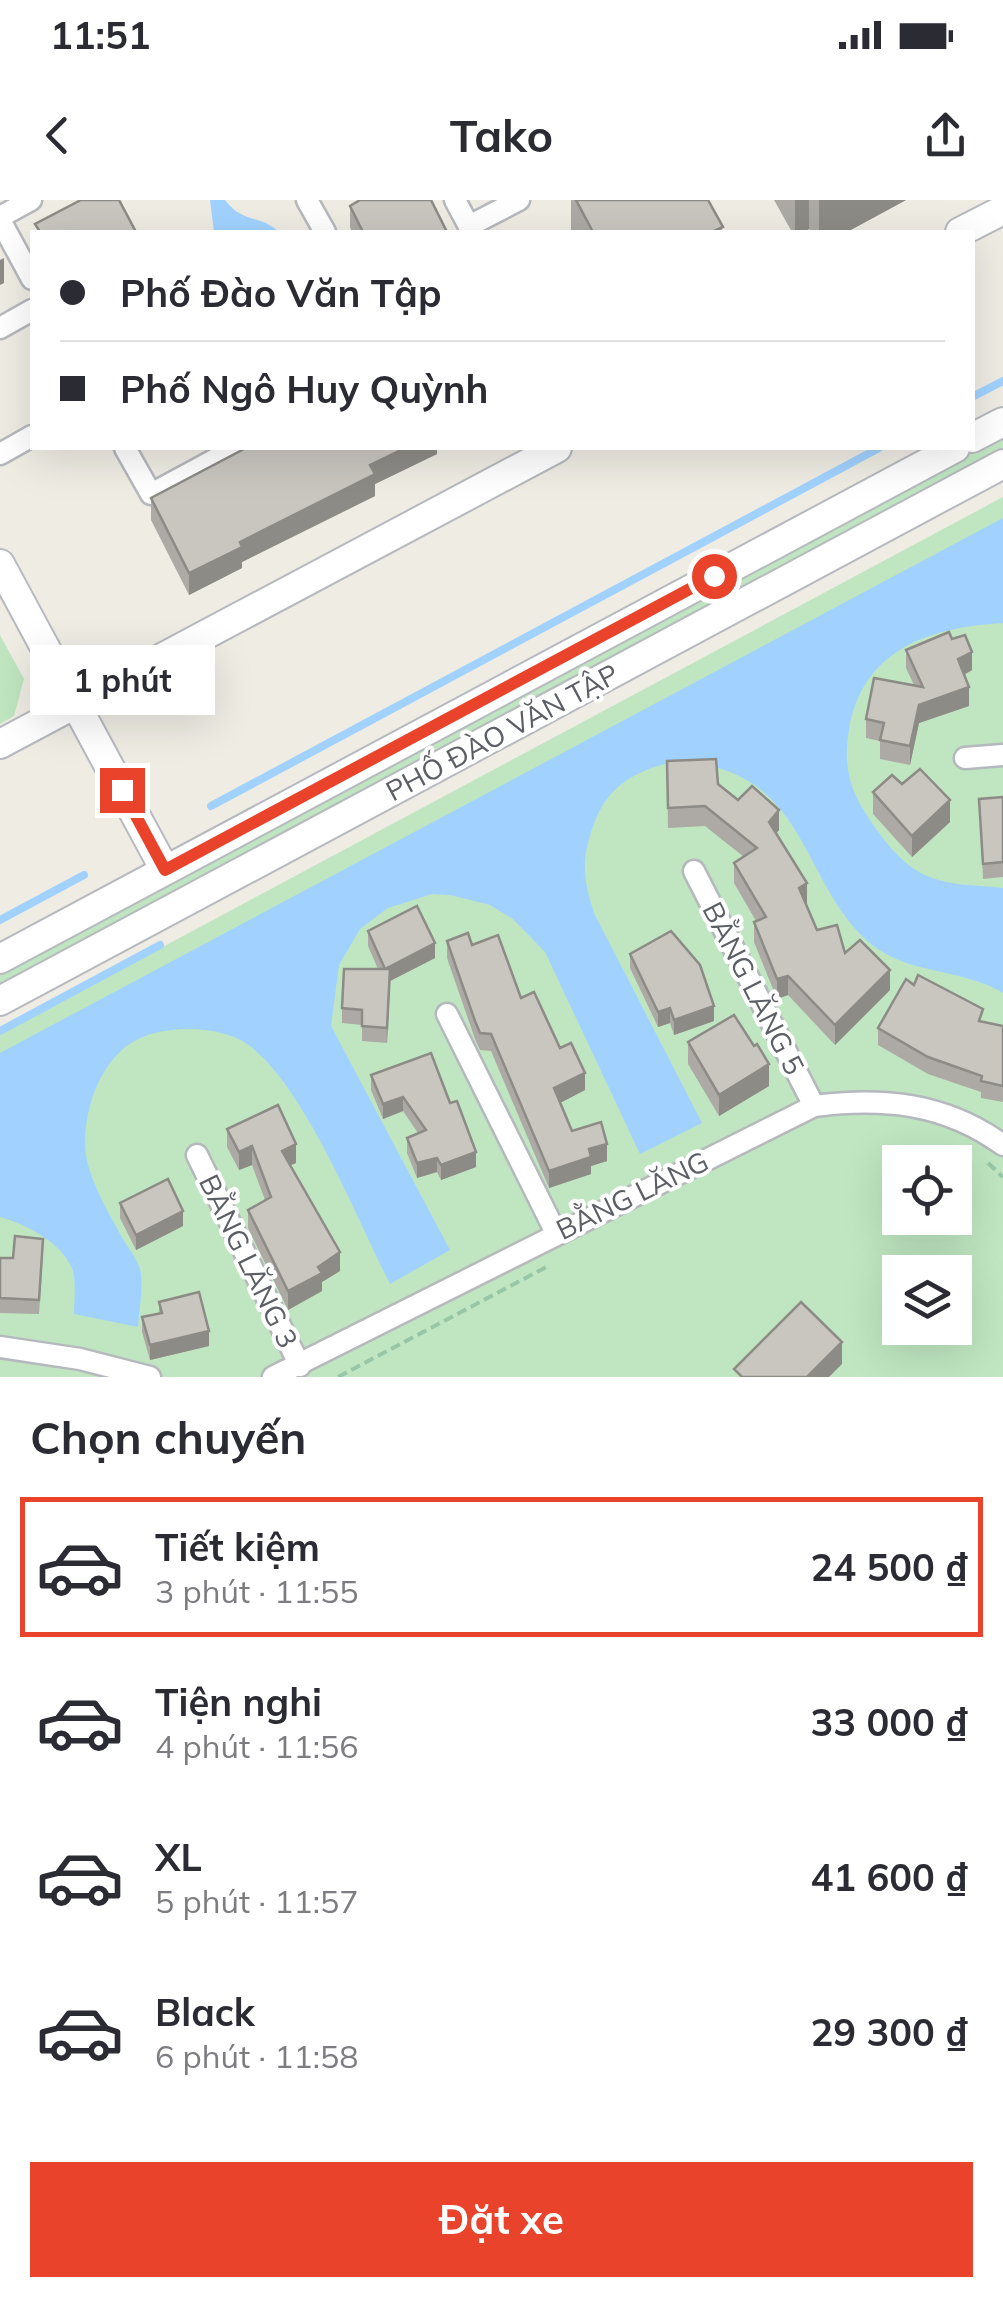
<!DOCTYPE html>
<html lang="vi">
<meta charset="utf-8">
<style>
body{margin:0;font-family:Mulish,sans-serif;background:#f7f7f7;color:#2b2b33;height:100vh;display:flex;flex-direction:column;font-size:38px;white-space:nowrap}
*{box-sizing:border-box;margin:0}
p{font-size:32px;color:#7c7c81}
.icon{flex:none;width:55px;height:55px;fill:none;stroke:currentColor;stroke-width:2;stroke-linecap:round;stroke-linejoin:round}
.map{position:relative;height:1177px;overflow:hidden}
.sheet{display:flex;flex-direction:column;background:#fff;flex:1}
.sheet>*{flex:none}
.top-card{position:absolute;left:30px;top:30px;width:945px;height:220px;border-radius:0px;box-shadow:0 10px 40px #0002;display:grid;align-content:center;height:220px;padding:0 30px;background:#fff}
.buttons{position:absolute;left:882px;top:945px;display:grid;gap:20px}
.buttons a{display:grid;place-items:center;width:90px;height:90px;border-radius:0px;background:#fff;box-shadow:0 10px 40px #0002;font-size:50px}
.end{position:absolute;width:45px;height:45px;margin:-22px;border:12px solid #ea432c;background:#fff;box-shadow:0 0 0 5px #fff}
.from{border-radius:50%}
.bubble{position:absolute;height:70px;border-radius:0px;background:#fff;box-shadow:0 10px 40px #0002;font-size:32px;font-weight:700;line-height:70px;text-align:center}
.top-card b{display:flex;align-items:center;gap:35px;height:95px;font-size:38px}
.top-card b+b{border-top:2px solid #e1e1e2}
.top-card i{width:25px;height:25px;background:#2b2b33}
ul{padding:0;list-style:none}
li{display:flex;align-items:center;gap:30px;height:140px;margin:0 20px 15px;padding:0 10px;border:5px solid transparent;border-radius:0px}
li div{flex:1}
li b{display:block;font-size:38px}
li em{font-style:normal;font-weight:700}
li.current{border-color:#ea432c}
li>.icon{width:90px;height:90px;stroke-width:1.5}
h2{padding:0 30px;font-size:45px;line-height:120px}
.button{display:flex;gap:20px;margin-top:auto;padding:20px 30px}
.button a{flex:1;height:115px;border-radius:0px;background:#ea432c;color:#fff;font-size:40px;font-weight:700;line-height:115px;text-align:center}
.status{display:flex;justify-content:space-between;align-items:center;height:70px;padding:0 50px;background:#fff;direction:ltr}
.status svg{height:28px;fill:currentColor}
header{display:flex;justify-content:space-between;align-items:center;height:130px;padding:0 30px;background:#fff;font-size:45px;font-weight:700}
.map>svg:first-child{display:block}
.green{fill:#bfe6c0;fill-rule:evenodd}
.water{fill:#a1d2ff}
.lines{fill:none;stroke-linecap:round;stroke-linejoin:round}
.stream{stroke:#a1d2ff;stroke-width:8}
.street-casing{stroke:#b5b8bd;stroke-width:25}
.secondary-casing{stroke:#b6b9bf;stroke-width:32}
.path{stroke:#98c7a7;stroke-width:4;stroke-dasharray:10 5;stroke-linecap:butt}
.street{stroke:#fff;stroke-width:20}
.secondary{stroke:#fff;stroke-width:28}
.wall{fill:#adaaa5}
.shaded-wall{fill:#8d8b86}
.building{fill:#c9c6c0;stroke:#8d8b86;stroke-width:2.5}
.route{stroke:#ea432c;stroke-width:12}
.labels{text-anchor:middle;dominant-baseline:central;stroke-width:8;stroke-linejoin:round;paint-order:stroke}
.street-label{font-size:28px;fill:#5b5e64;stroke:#fff}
</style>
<div class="status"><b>11:51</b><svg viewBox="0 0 49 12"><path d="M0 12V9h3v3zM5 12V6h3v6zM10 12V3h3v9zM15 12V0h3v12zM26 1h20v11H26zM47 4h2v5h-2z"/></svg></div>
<header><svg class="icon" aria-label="back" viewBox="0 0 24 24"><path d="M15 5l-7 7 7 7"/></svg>Tako<svg class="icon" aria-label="share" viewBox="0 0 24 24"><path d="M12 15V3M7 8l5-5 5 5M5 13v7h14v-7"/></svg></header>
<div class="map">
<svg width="1003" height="1177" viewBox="0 0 1003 1177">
<rect width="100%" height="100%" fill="#eeece3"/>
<g class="green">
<polygon points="1003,234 1003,252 0,789 0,771"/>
<path d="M1003 297V1177H0V834ZM900 962H955V1018H900ZM900 1072H955V1128H900Z"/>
<polygon points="0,435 24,479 14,516 0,524"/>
</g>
<g class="water">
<path d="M210 0H225C243 24 260 14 279 32H214Z"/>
<path d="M1003 318V423C929 427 862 450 849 530 843 564 849 589 868 617 882 639 903 666 927 676 950 686 979 685 1003 688V793C964 769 913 775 875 747 806 694 810 591 714 567 693 562 674 560 654 567 625 578 607 591 595 621 581 658 582 678 595 715L702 923 640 954 545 752 513 719 490 705 450 695 432 694 388 708 360 729 339 765 331 826 450 1050 390 1084C357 1019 304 884 247 844 219 825 167 825 138 839 102 857 85 905 85 943 85 975 109 1013 124 1041 130 1050 140 1063 141 1074 143 1091 139 1110 138 1127L74 1114C74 1101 77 1078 71 1066 59 1041 25 1024 0 1017V853Z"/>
</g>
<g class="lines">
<g class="stream">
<polyline points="972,197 1003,181"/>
<polyline points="211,606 879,248"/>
<polyline points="0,720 84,675"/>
<polyline points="0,831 160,745"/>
</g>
<g class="street-casing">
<g id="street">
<polyline points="307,0 325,32"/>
<polyline points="455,0 472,32"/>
<polyline points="0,17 31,0"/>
<polyline points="0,20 32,79"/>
<polyline points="469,26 519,0"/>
<polyline points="0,128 32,110"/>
<polyline points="125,248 151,294 236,248"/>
<polyline points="0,254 32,236"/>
<polyline points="965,558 1003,555"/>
<polyline points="694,671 814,906"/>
<polyline points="447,814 556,1033"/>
<polyline points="197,955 300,1166"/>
<polyline points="0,1147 80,1159 150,1177"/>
<path d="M273 1177 814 906C883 897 945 903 1003 945"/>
</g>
</g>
<g class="secondary-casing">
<g id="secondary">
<polyline points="960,32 1003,10"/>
<polyline points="972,238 1003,222"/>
<polyline points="0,364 165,670"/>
<polyline points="0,544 557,248"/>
<polyline points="0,759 955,248"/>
<polyline points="0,801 1003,264"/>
</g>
</g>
<g class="path">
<polyline points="988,963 1003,977"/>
<polyline points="338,1177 550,1065"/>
</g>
<use href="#street" class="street"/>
<use href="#secondary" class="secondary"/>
</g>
<g class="wall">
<polygon points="571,0 708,0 723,32 571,32"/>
<polygon points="774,0 906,0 847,32 811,32 809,29 804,32 792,32"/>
<polygon points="350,6 447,32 352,32 350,27"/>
<polygon points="437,248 437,254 375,284 375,296 242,362 242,368 189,395 151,320 151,298"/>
<polygon points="952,439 972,470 964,475 969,506 919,523 910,565 880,559 880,541 866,538 866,519 914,485 906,468 906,450"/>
<polygon points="667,561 718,584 779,630 776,634 807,703 806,704 817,730 890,790 835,845 788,795 777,799 754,742 754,722 756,721 734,683 734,663 744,657 705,626 668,628"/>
<polygon points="902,584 950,622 912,657 873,614 873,592"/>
<polygon points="1003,597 1003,677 983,679 979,599"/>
<polygon points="368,731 435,758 390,781 387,843 362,841 362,825 342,823 342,808 378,769 368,746"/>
<polygon points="447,741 472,745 521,798 560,848 585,890 560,903 572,931 607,961 591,966 591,974 549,988 491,851 480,850 475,839 447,758"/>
<polygon points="630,754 714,821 674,835 670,823 658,827 630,768"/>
<polygon points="914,785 983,822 1003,826 1003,902 981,898 981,892 928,874 878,845 878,828"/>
<polygon points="688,842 769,886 719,916 688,864"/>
<polygon points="431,853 476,967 441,980 437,972 417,978 407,953 407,938 418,933 403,911 383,919 371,890 371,875"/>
<polygon points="227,929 296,963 290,965 340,1071 322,1082 322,1091 288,1110 248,1028 248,1010 265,1000 252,965 239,970 227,947"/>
<polygon points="120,1003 183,1026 136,1050 120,1018"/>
<polygon points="43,1053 39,1114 0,1113 0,1058 13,1058"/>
<polygon points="159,1102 209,1146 150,1160 142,1132 142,1117 159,1114"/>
</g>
<g class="shaded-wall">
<polygon points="795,0 809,0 809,29 804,32 795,32"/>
<polygon points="819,0 906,0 847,32 819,32"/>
<polygon points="4,58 4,83 0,85 0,60"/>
<polygon points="405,248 437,248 437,254 375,284 375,296 242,362 242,368 189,395 189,373 370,265"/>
<polygon points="972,452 972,470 958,478 958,459"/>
<polygon points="969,487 969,506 919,523 910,565 910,546 919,505"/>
<polygon points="950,600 950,622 912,657 912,636"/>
<polygon points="779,610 779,630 769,642 769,622"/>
<polygon points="807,683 807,703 799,708 799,688"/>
<polygon points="435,743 435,758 390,781 387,843 385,769"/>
<polygon points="890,770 890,790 835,845 835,825"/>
<polygon points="788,776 788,795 777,799 777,779"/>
<polygon points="714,806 714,821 674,835 674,820"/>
<polygon points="670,808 670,823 658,827 658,812"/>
<polygon points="769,864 769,886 719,916 719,895"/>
<polygon points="585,873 585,890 554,906 554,888"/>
<polygon points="403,897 403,911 383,919 383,904"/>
<polygon points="296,944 296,963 282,969 282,951"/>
<polygon points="607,944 607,961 591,966 591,974 549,988 549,971 589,949"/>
<polygon points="252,946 252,965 239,970 239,952"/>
<polygon points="476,952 476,967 441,980 441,965"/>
<polygon points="437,958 437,972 417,978 417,963"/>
<polygon points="183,1011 183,1026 136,1050 136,1035"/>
<polygon points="340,1052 340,1071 322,1082 322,1091 288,1110 288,1091 318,1067"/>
<polygon points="209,1131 209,1146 150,1160 150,1145"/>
<polygon points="842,1142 842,1164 829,1177 807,1177"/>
</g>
<g class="building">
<polygon points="81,0 119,0 136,32 40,32 35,24"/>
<polygon points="360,0 431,0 447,32 363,32 350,6"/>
<polygon points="576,0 708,0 723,27 712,32 593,32"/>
<polygon points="246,248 405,248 370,265 375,274 240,342 242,347 189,373 151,298"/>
<polygon points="949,432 952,439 965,435 972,452 958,459 969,487 919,505 910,546 880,540 884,523 866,519 874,478 923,487 906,450"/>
<polygon points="716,559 718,584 738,600 752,586 779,610 769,622 807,683 799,688 817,730 837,725 845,753 860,740 890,770 835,825 788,776 777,779 754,722 766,717 734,663 757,648 705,606 668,608 667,561"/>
<polygon points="920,569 950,600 912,636 873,592 892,575 902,584"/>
<polygon points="1003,597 1003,662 983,664 979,599"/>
<polygon points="417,706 435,743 385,769 368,731"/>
<polygon points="671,731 700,765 714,806 674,820 670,808 658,812 630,754"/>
<polygon points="468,733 472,745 498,735 521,798 534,792 560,848 571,843 585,873 554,888 572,931 601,922 607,944 589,949 591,957 549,971 491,834 480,833 475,821 447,741"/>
<polygon points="344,769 390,769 387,828 362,826 362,810 342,808"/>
<polygon points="918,775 983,809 979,821 1003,826 1003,886 981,881 982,876 928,857 878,828 906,779 914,785"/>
<polygon points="734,815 754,846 757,844 769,864 719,895 688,842"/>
<polygon points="431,853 450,903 457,901 476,952 441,965 437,958 417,963 407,938 426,930 403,897 383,904 371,875"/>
<polygon points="278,905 296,944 282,951 340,1052 318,1067 322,1073 288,1091 248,1010 271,997 252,946 239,952 227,929"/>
<polygon points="168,979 183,1011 136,1035 120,1003"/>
<polygon points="15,1036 43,1039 39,1100 0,1098 0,1058 13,1058"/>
<polygon points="199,1092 209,1131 150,1145 142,1117 162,1113 159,1102"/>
<polygon points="801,1102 842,1142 807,1177 742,1177 734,1169"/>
</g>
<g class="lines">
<polyline class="route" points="122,590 165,670 714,376"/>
</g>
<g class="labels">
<g class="street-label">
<text transform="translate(502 532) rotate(-28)">PHỐ ĐÀO VĂN TẬP</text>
<text transform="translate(754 788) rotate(63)">BẰNG LĂNG 5</text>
<text transform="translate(632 995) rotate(-26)">BẰNG LĂNG</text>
<text transform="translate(249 1061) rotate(64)">BẰNG LĂNG 3</text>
</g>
</g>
</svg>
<div class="buttons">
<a><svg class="icon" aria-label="locate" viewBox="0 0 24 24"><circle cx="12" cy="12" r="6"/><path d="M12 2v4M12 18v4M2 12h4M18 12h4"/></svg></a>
<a><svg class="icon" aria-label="layers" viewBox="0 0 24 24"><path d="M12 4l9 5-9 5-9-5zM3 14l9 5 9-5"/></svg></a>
</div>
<i class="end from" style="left:714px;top:376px"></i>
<i class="end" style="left:122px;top:590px"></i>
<div class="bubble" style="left:30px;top:445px;width:185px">1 phút</div>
<div class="top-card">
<b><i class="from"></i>Phố Đào Văn Tập</b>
<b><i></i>Phố Ngô Huy Quỳnh</b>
</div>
</div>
<section class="sheet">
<h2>Chọn chuyến</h2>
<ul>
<li class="current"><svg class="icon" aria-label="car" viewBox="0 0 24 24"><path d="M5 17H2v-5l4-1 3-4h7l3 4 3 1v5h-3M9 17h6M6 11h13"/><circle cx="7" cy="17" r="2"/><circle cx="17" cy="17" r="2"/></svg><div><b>Tiết kiệm</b><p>3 phút · 11:55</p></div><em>24 500 ₫</em></li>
<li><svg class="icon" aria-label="car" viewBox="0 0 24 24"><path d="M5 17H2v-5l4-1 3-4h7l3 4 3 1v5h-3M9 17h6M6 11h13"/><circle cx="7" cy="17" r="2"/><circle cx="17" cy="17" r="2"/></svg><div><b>Tiện nghi</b><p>4 phút · 11:56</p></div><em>33 000 ₫</em></li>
<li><svg class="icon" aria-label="car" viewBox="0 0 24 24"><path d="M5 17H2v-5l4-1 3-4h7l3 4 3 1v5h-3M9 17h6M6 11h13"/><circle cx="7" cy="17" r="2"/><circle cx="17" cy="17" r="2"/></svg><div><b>XL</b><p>5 phút · 11:57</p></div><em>41 600 ₫</em></li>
<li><svg class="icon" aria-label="car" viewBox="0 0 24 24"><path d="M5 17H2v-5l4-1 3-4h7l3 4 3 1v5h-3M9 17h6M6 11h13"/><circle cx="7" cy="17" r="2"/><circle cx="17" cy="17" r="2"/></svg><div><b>Black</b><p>6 phút · 11:58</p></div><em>29 300 ₫</em></li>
</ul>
<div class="button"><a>Đặt xe</a></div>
</section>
